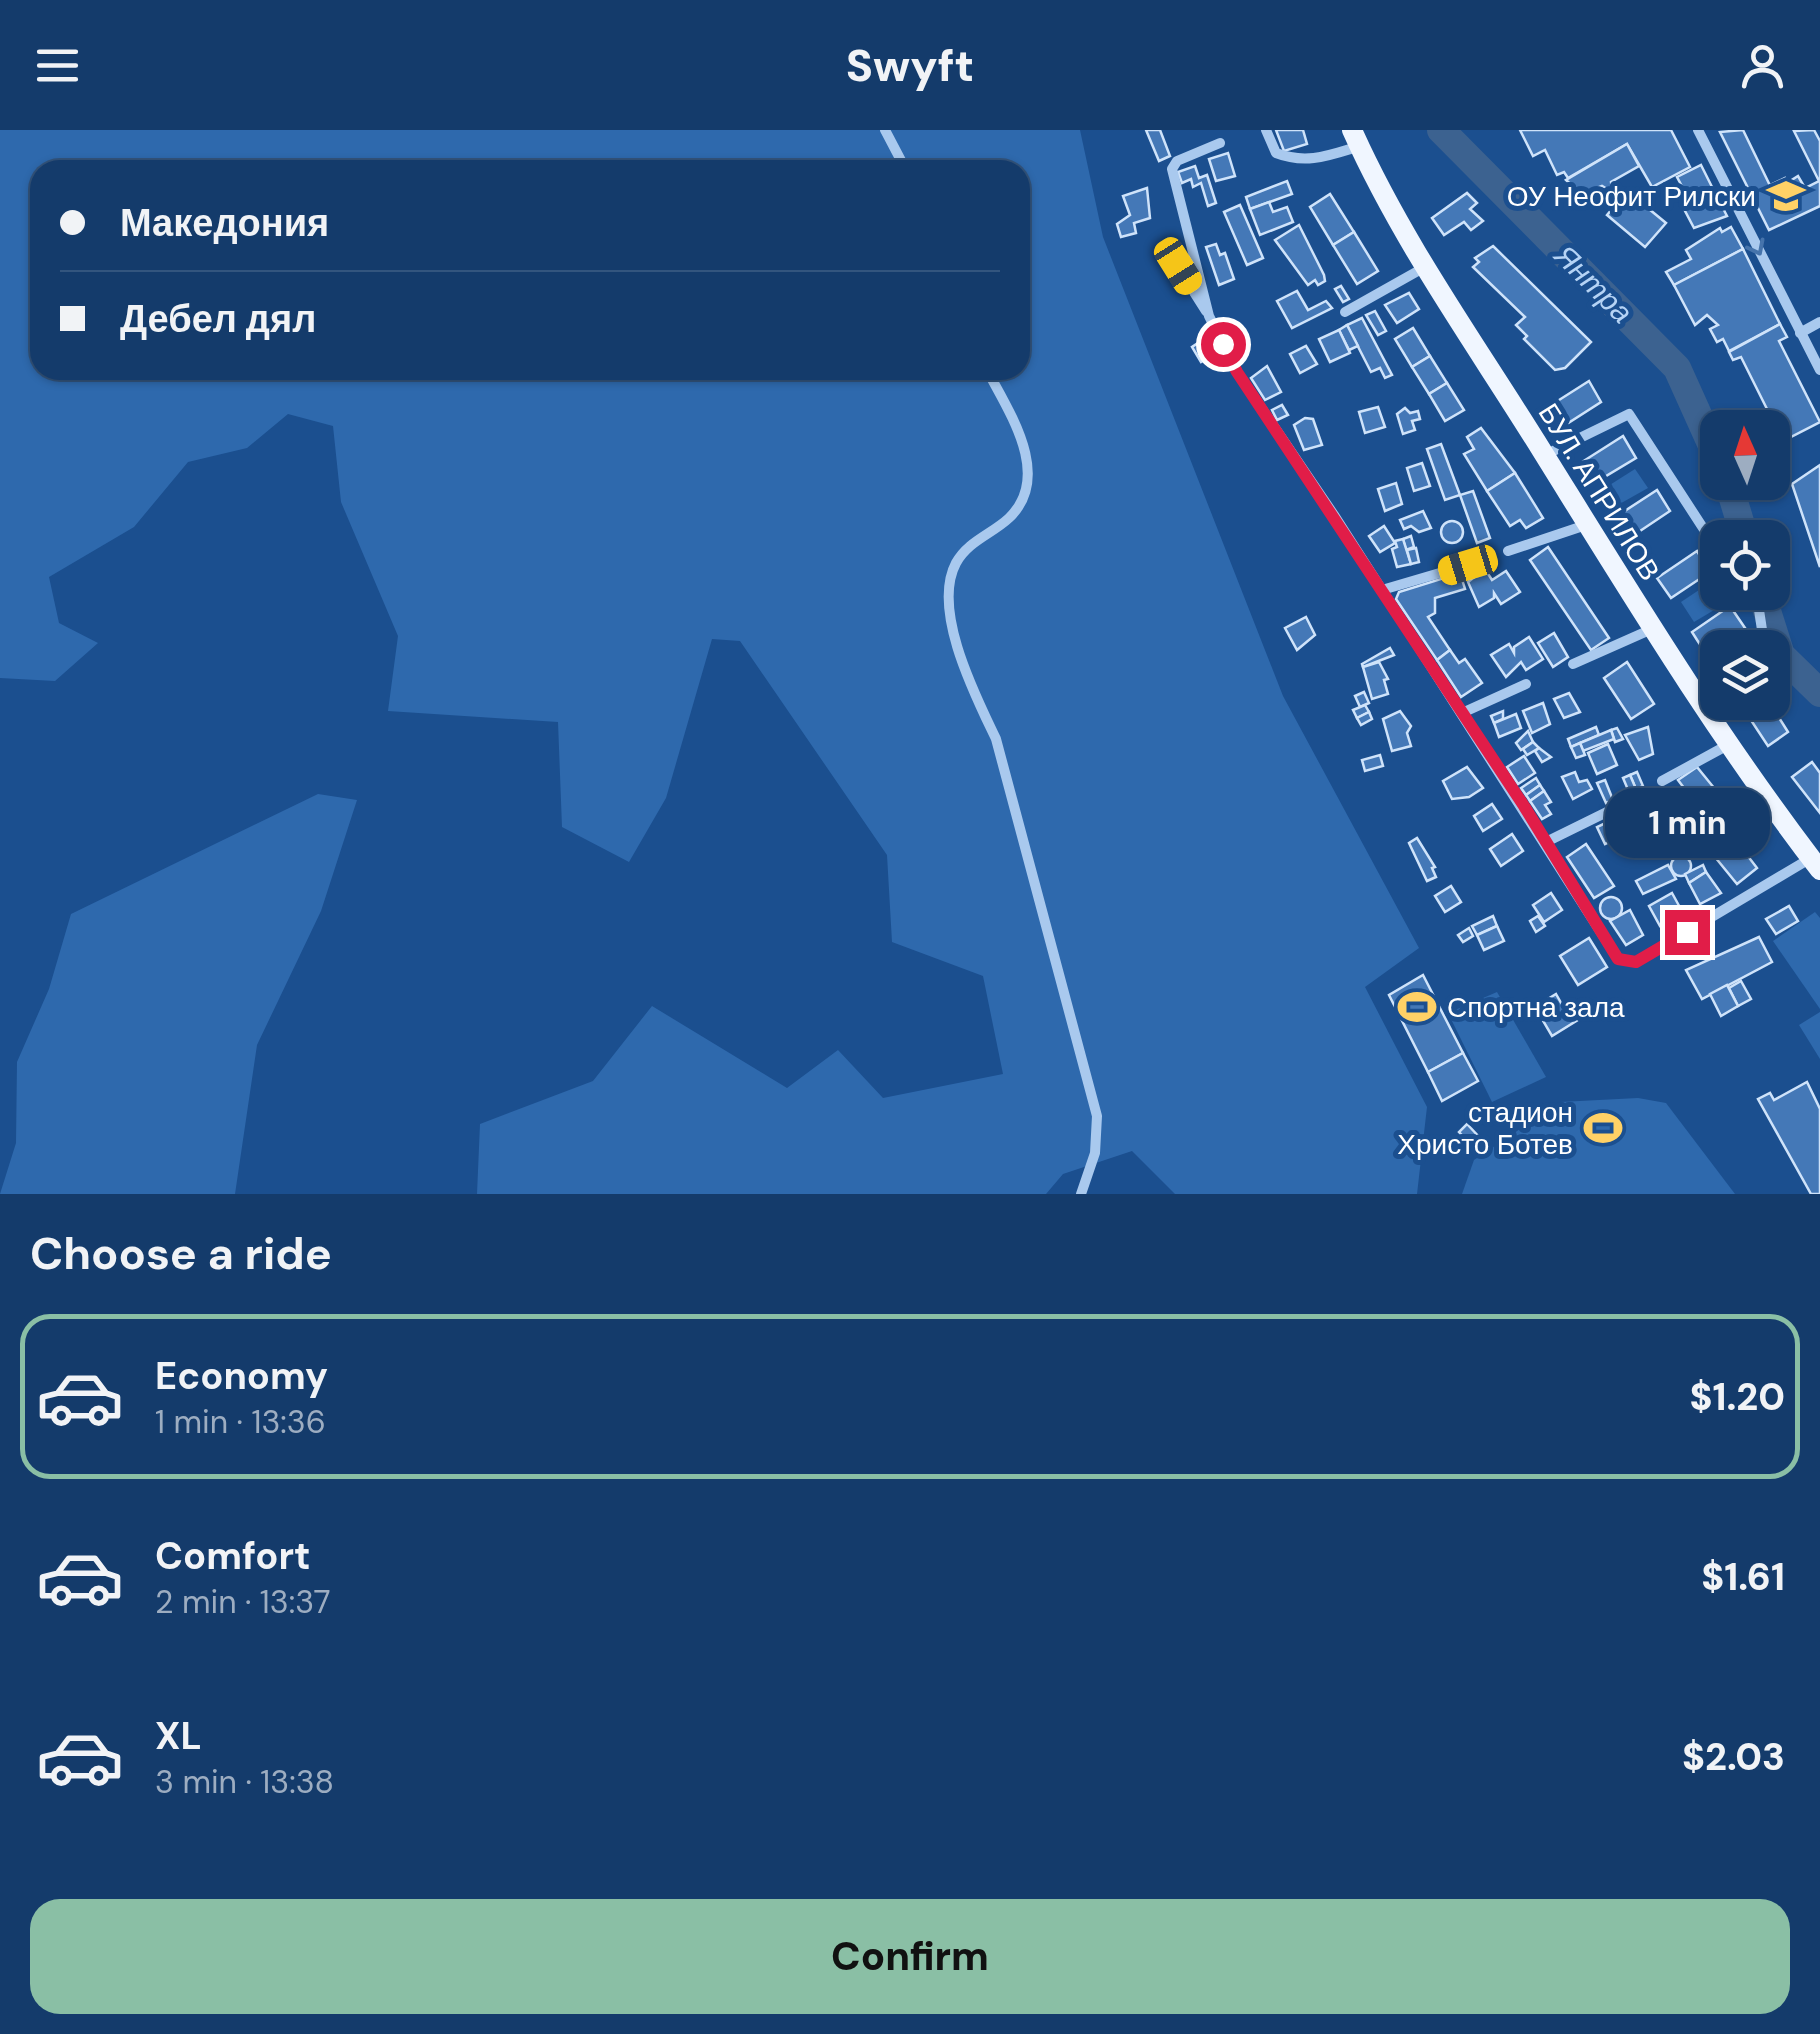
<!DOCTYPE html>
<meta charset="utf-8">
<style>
body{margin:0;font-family:"DM Sans",sans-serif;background:#214673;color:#f1f3f6;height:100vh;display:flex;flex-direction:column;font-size:38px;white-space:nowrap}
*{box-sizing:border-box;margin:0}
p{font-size:32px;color:#9dadc1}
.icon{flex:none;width:55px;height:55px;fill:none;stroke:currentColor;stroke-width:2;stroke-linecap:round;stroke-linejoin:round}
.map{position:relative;height:1064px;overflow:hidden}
.side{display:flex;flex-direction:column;background:#143b6b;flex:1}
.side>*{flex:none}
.top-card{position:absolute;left:30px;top:30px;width:1000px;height:220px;border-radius:30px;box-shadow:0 2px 8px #0004,0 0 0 2px #33557e;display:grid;align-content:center;height:220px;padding:0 30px;background:#143b6b}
.needle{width:65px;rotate:357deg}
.buttons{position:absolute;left:1700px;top:280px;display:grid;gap:20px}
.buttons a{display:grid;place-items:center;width:90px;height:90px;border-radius:20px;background:#143b6b;box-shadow:0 2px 8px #0004,0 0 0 2px #33557e;font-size:50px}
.end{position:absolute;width:45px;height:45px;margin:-22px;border:12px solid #e11d48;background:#fff;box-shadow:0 0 0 5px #fff}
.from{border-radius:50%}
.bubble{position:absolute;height:70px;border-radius:30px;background:#143b6b;box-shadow:0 2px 8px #0004,0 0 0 2px #33557e;font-size:32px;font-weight:800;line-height:70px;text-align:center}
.car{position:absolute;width:30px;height:60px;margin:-30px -15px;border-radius:12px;box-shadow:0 0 8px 2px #0007;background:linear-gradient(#f5c518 24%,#345 0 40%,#f5c518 0 76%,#345 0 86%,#f5c518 0)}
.top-card b{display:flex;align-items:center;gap:35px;height:95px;font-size:38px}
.top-card b+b{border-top:2px solid #33557e}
.top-card i{width:25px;height:25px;background:#f1f3f6}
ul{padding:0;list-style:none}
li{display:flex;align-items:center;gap:30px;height:165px;margin:0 20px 15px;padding:0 10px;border:5px solid transparent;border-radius:30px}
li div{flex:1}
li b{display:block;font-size:38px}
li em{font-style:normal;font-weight:800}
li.active{border-color:#8abfa5}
li>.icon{width:90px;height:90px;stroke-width:1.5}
h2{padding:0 30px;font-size:45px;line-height:120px}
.button{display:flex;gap:20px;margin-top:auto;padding:20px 30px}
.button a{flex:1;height:115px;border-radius:30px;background:#8abfa5;color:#111;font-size:40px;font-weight:800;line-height:115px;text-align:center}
header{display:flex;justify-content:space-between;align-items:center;height:130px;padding:0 30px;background:#143b6b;font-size:45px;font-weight:800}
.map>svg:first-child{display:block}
.green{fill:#2e69ad;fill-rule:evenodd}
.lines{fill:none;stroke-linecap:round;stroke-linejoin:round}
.river{stroke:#3c6290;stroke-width:28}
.building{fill:#4478b7;stroke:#cfe3fa;stroke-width:2.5}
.street{stroke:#a9c9ee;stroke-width:10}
.primary{stroke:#f0f6ff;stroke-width:20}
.oneway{stroke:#4674ac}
.route{stroke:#e11d48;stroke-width:12}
.labels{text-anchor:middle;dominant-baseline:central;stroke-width:10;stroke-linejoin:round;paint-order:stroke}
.poi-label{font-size:28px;fill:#fff;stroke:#1b4f8f;text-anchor:end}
.street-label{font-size:28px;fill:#fff;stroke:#1b4f8f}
.water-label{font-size:30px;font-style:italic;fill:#b5d3f5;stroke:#1b4f8f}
</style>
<header><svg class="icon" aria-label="menu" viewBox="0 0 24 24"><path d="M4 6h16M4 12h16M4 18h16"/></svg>Swyft<svg class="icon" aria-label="person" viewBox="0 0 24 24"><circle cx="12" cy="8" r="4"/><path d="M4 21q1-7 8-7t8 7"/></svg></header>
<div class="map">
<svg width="1820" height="1064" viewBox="0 0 1820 1064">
<rect width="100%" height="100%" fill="#1b4f8f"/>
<g class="green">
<path d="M0 0H1080L1103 107 1283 566 1419 818 1365 857 1427 977 1417 1064H1175L1132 1021 1063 1044 1046 1064H477L480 994 593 951 652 876 787 958 838 920 883 968 1003 944 983 846 892 812 887 725 740 511 712 509 666 668 629 732 562 697 558 592 388 581 398 506 341 372 333 296 288 284 247 318 188 332 134 397 49 447 59 493 98 513 55 551 0 548ZM40 40H1020V240H40Z"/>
<polygon points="1635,339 1648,358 1616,376 1605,358"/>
<polygon points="1711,452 1726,473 1694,492 1681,472"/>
<polygon points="318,664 357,670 321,781 257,915 235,1064 0,1064 16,1013 17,932 49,859 71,784"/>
<polygon points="1815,782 1820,788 1820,879 1773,811"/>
<polygon points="1497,862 1546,947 1492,972 1448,883"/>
<polygon points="1820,882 1820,929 1799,895"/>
<polygon points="1638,968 1666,973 1735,1064 1462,1064 1474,1030 1560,972"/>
</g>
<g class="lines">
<g class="river">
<polyline points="1441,0 1677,238 1718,329"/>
<polyline points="1728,352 1745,408"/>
<polyline points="1761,462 1781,525 1820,563"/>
</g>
</g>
<g class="building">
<polygon points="1146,0 1160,0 1170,26 1159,31"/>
<polygon points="1276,0 1303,0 1307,14 1284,21"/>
<polygon points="1520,0 1671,0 1690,37 1652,57 1627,14 1568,48 1564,42 1557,45 1545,20 1533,26"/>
<polygon points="1743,0 1778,72 1793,64 1787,53 1798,46 1805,58 1819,51 1794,1 1814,0 1820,11 1820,76 1769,100 1720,2"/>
<polygon points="1627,14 1639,36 1611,52 1612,62 1602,56 1581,64 1566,50"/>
<polygon points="1228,23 1235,46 1216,51 1209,29"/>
<polygon points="1701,35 1715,63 1692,75 1677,47"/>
<polygon points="1195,36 1199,48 1207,45 1216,73 1208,76 1201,53 1193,57 1191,49 1182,53 1178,42"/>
<polygon points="1785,48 1793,64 1778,72 1770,55"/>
<polygon points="1287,51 1292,64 1250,79 1246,67"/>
<polygon points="1147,58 1150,88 1134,93 1136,103 1121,107 1117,94 1130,85 1123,66"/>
<polygon points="1627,61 1666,93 1645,117 1607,85"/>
<polygon points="1467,63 1477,73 1470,79 1483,91 1471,100 1464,92 1444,105 1432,88"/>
<polygon points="1715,63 1727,86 1694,98 1684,79"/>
<polygon points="1330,64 1354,102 1333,115 1310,77"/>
<polygon points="1269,72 1273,82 1287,77 1293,92 1260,105 1250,79"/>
<polygon points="1240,75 1263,128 1247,135 1224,82"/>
<polygon points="1299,95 1324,145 1325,151 1318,155 1315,150 1308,155 1275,110"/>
<polygon points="1731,97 1743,119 1674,155 1666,142 1691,129 1686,120 1720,98 1722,102"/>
<polygon points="1354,102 1378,141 1357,154 1333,115"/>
<polygon points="1216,114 1220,125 1225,123 1234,149 1219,155 1206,117"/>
<polygon points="1493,116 1591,212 1565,238 1555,240 1524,209 1527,206 1516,195 1525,187 1473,137 1479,132 1475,128"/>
<polygon points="1743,119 1780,194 1729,221 1723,209 1717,212 1710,199 1718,195 1707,185 1695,195 1674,155"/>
<polygon points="1341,156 1349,169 1343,172 1335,159"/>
<polygon points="1297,161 1308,180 1326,171 1332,178 1292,198 1277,171"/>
<polygon points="1409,163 1419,179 1397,193 1385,175"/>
<polygon points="1375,181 1386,201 1378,205 1366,185"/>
<polygon points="1362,188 1392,245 1385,248 1380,238 1371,242 1347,195"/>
<polygon points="1780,194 1787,207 1779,211 1820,292 1783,311 1741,227 1733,230 1729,222"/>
<polygon points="1347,195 1358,216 1349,220 1339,200"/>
<polygon points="1413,198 1430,226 1412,237 1395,209"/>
<polygon points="1339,200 1350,223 1330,232 1319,209"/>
<polygon points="1204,209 1213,225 1201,232 1192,217"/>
<polygon points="1306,216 1317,234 1300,243 1290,224"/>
<polygon points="1430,226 1447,253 1429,264 1412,237"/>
<polygon points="1267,236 1281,262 1265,270 1251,248"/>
<polygon points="1589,251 1601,272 1562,297 1548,277"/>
<polygon points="1447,253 1464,280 1445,291 1429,264"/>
<polygon points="1282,275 1288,285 1277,290 1272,280"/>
<polygon points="1378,277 1385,297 1365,303 1359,282"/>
<polygon points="1405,278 1410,283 1418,281 1420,289 1412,291 1415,300 1403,304 1397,284"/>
<polygon points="1305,288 1313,289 1322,315 1304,320 1294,295"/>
<polygon points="1481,298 1515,343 1487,361 1464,324 1474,319 1467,307"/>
<polygon points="1623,306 1636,328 1596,352 1582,332"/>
<polygon points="1441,314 1460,365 1445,370 1427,319"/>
<polygon points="1422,333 1430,356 1414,361 1407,338"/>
<polygon points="1820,335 1820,437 1792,354"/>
<polygon points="1515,343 1543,388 1526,398 1520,390 1510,396 1487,361"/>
<polygon points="1396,353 1402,374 1385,381 1378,359"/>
<polygon points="1657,360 1670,381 1631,407 1617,386"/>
<polygon points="1473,361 1490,408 1477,413 1460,365"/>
<polygon points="1423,381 1431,398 1419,402 1411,396 1404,399 1400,390"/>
<circle cx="1452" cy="402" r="11"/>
<polygon points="1384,396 1395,413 1380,422 1369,406"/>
<polygon points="1411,406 1414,417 1406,420 1403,409"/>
<polygon points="1403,409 1411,434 1397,437 1392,419 1397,417 1395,411"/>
<polygon points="1548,417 1609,508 1591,520 1530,430"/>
<polygon points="1416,418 1419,432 1411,434 1407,420"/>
<polygon points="1697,421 1710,442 1671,468 1657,448"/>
<polygon points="1485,439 1492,450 1506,441 1520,462 1501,474 1494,463 1494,468 1479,477 1468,452"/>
<polygon points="1460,443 1465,459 1435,468 1435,483 1428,487 1450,520 1437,530 1396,469 1399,462"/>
<polygon points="1730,476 1745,498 1706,524 1692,502"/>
<polygon points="1306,487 1315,505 1297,520 1285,498"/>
<polygon points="1554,503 1568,527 1553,537 1538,513"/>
<polygon points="1529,507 1543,529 1526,540 1521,532 1506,547 1491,525 1509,514 1514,523 1514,517"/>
<polygon points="1390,518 1394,525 1363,537 1362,534"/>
<polygon points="1450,520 1459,533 1465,529 1482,553 1461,567 1437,530"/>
<polygon points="1379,532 1388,549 1384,550 1388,564 1372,569 1363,537"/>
<polygon points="1627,532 1654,574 1631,589 1604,548"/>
<polygon points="1364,562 1369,573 1360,577 1355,566"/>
<polygon points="1569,563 1580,582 1564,588 1554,569"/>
<polygon points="1769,572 1788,602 1768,616 1739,572"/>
<polygon points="1543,573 1550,594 1532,603 1523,581"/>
<polygon points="1365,575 1369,582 1357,588 1353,580"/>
<polygon points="1400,581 1411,596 1407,603 1411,616 1392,621 1383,589"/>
<polygon points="1503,581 1503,589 1494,593 1491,586"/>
<polygon points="1369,582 1372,589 1361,595 1357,588"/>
<polygon points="1516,584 1521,598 1499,607 1494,593"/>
<polygon points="1596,597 1599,605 1571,617 1568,609"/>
<polygon points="1648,597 1653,624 1639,630 1625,605"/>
<polygon points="1617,598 1623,609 1615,612 1611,600"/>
<polygon points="1611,600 1614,609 1583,621 1580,613"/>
<polygon points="1528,601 1533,612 1521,620 1516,613"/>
<polygon points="1533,612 1539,618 1527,625 1523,619"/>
<polygon points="1580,613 1585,625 1576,628 1571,617"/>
<polygon points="1608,614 1617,635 1597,644 1588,623"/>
<polygon points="1539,618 1551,627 1542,632 1535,621"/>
<polygon points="1380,625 1383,636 1365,641 1362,630"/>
<polygon points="1524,626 1535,643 1518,654 1507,637"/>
<polygon points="1812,632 1820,643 1820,683 1792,647"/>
<polygon points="1467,637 1483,658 1469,667 1452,669 1443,651"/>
<polygon points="1697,637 1719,664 1700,679 1678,650"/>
<polygon points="1575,642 1579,652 1587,650 1592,659 1573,669 1562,647"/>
<polygon points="1637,642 1643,656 1636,659 1630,645"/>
<polygon points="1630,645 1636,659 1629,662 1623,648"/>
<polygon points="1536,648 1540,655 1526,665 1521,658"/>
<polygon points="1605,650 1613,670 1606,673 1597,653"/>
<polygon points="1540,655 1544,661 1530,671 1526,665"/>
<polygon points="1544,661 1551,672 1545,675 1551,684 1542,689 1530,671"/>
<polygon points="1719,664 1745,698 1726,714 1700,679"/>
<polygon points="1680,671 1684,679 1678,681 1685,693 1670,702 1666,693 1659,695 1653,684"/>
<polygon points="1648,673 1658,694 1643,701 1628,682"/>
<polygon points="1492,674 1502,689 1483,701 1474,686"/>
<polygon points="1628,682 1635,698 1627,702 1620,686"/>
<polygon points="1620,686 1627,700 1620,703 1614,689"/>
<polygon points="1614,689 1622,706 1605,714 1597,697"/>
<polygon points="1512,704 1523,721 1501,736 1490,719"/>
<polygon points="1719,705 1726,714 1734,708 1757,738 1737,754 1706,716"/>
<polygon points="1417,708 1435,737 1432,738 1436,747 1427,751 1409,713"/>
<circle cx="1691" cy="719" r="6"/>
<polygon points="1586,714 1614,756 1594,768 1567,727"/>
<circle cx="1681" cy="736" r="10"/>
<polygon points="1668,735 1676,749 1643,764 1636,751"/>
<polygon points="1703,735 1706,742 1689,753 1685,744"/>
<polygon points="1706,742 1721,763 1700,774 1689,753"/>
<polygon points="1451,756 1461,772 1445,782 1435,766"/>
<polygon points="1551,763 1562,780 1544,792 1533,775"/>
<polygon points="1672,763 1683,783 1660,796 1649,776"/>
<circle cx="1611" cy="778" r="11"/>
<polygon points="1789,776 1798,791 1776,804 1766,789"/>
<polygon points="1630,780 1643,805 1626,815 1610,791"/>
<polygon points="1493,786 1497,796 1477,805 1472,796"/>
<polygon points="1538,786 1545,796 1536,802 1530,791"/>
<polygon points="1497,796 1504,811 1484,820 1477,805"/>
<polygon points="1469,798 1473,806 1463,812 1458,805"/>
<polygon points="1759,807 1772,832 1702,869 1686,840"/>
<polygon points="1589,808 1607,837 1578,855 1560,826"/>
<polygon points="1423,845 1463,923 1428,942 1389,865"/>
<polygon points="1741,851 1751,869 1738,876 1729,858"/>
<polygon points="1727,855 1738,876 1721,886 1710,864"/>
<polygon points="1556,864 1564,878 1573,874 1581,888 1552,906 1535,877"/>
<polygon points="1463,923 1478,951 1442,971 1428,942"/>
<polygon points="1807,952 1820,979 1820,1064 1811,1064 1758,969 1770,963 1774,970"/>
<polygon points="1467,994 1481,1009 1473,1017 1459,1002"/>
</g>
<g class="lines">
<g class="street">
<polyline points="885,0 906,40"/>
<path d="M1266 0 1276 23C1307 35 1330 25 1360 16"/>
<polyline points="1698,0 1820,240"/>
<polyline points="1220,13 1177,31 1172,39 1209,186 1237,242 1334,385 1618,829 1636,832 1811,728"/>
<polyline points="1178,137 1206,181"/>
<polyline points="1345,182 1425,137"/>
<polyline points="1800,203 1820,192"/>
<path d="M987 240C1009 282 1053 346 1009 388 992 404 968 411 956 433 931 480 976 567 996 609L1097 986 1095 1023 1081 1064"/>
<polyline points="1545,325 1629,284 1718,421"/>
<polyline points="1508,421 1586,395"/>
<polyline points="1382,460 1467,435"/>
<polyline points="1746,462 1759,480 1764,513 1756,518"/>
<polyline points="1573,534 1652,499"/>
<polyline points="1462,583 1526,554"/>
<polyline points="1662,651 1726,616"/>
<polyline points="1546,712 1613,679"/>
</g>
<path class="primary" d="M1352 0C1403 114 1477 216 1542 321 1631 464 1717 606 1820 740"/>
</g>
<defs><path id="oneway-chevron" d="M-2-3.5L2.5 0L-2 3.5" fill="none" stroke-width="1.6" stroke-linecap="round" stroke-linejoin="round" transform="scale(2.5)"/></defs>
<use class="oneway" href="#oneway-chevron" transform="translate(1757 118) rotate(63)"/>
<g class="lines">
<polyline class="route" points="1223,214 1237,242 1524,676 1618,829 1636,832 1687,802"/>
</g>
<defs>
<g id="school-bare" transform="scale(3)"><path d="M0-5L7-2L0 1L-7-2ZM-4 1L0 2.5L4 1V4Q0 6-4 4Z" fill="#ffd166" stroke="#1b4f8f" stroke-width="2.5" paint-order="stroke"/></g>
<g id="stadium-bare" transform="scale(3)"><path d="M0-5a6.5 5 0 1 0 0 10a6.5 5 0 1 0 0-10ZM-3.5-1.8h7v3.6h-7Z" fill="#ffd166" stroke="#1b4f8f" stroke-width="2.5" paint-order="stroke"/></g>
</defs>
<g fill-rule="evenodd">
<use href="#school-bare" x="1786" y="66"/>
<use href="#stadium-bare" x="1417" y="877"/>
<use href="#stadium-bare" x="1603" y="998"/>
</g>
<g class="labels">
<g class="poi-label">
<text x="1756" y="66">ОУ Неофит Рилски</text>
<text x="1447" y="877" text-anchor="start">Спортна зала</text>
<text x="1573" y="982">стадион<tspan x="1573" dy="32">Христо Ботев</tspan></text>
</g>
<g class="street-label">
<text transform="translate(1599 362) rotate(58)">БУЛ. АПРИЛОВ</text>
</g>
<g class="water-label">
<text transform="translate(1594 154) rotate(45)">Янтра</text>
</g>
</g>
</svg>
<div class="buttons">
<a><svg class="needle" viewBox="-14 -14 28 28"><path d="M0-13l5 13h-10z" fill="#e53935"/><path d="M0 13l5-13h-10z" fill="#9dadc1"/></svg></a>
<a><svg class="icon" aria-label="locate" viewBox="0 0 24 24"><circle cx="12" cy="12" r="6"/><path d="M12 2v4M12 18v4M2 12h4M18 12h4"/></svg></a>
<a><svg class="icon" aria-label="layers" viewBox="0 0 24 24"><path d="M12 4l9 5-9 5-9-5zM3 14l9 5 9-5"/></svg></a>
</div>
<i class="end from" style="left:1223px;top:214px"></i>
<i class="end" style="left:1687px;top:802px"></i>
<div class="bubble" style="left:1605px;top:658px;width:165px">1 min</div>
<i class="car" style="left:1178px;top:136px;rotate:148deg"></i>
<i class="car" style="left:1468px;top:435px;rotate:253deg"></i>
<div class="top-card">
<b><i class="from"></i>Македония</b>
<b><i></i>Дебел дял</b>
</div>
</div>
<section class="side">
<h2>Choose a ride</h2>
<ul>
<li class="active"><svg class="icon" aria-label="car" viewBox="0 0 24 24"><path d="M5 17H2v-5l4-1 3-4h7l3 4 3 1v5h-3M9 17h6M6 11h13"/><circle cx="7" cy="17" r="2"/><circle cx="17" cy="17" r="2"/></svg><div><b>Economy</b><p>1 min · 13:36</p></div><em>$1.20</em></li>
<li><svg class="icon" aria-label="car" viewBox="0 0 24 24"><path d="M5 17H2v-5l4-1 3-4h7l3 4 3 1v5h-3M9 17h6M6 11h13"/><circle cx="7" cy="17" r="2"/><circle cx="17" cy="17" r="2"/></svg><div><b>Comfort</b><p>2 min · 13:37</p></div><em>$1.61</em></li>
<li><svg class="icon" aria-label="car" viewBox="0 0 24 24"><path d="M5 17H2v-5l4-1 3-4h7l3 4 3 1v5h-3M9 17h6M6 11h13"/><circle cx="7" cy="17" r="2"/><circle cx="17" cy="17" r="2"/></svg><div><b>XL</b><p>3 min · 13:38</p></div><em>$2.03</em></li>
</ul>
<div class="button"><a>Confirm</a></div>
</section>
